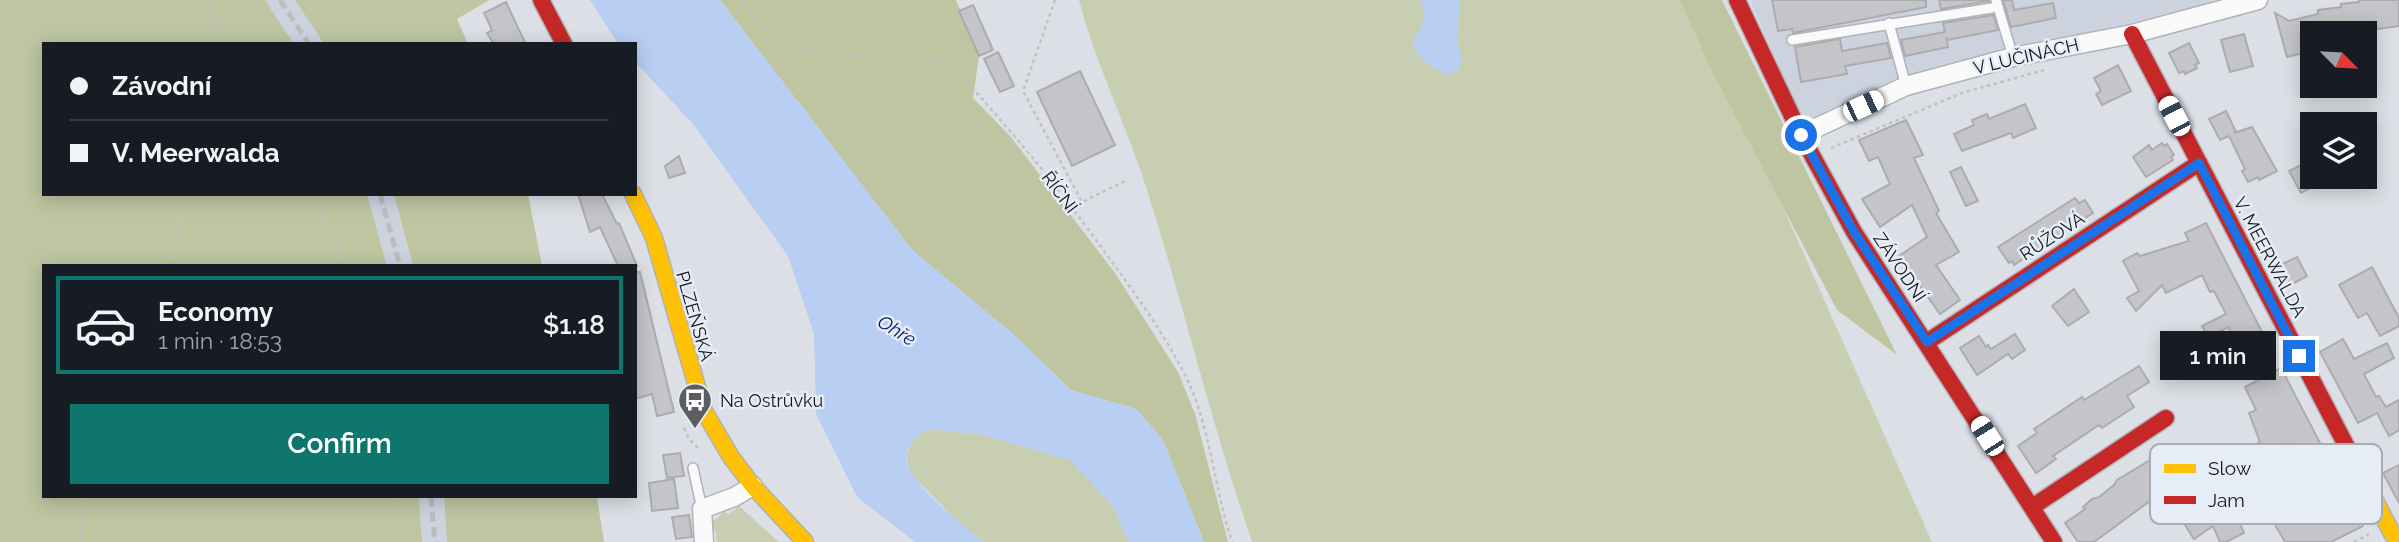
<!DOCTYPE html>
<meta charset="utf-8">
<style>
body{margin:0;font-family:Raleway,sans-serif;background:#20242c;color:#f1f3f6;height:100vh;display:flex;flex-direction:column;font-size:26px;white-space:nowrap}
*{box-sizing:border-box;margin:0}
p{font-size:23px;color:#9ea1a6}
.icon{flex:none;width:38px;height:38px;fill:none;stroke:currentColor;stroke-width:2;stroke-linecap:round;stroke-linejoin:round}
.map{position:relative;flex:1;overflow:hidden}
.sheet{position:absolute;left:42px;top:264px;width:595px;height:234px;display:flex;flex-direction:column;background:#171b24;border-radius:0px;box-shadow:0 4px 18px #0003}
.sheet>*{flex:none}
.hud{position:absolute;left:42px;top:42px;width:595px;height:154px;border-radius:0px;box-shadow:0 4px 18px #0003;display:grid;align-content:center;height:154px;padding:0 28px;background:#171b24}
.needle{width:46px;rotate:114deg}
.buttons{position:absolute;left:2300px;top:21px;display:grid;gap:14px}
.buttons a{display:grid;place-items:center;width:77px;height:77px;border-radius:0px;background:#171b24;box-shadow:0 4px 18px #0003;font-size:35px}
.end{position:absolute;width:32px;height:32px;margin:-16px;border:9px solid #1a73e8;background:#fff;box-shadow:0 0 0 4px #fff}
.from{border-radius:50%}
.bubble{position:absolute;height:49px;border-radius:0px;background:#171b24;box-shadow:0 4px 18px #0003;font-size:23px;font-weight:600;line-height:49px;text-align:center}
.car{position:absolute;width:21px;height:42px;margin:-21px -10px;border-radius:9px;box-shadow:0 0 5px 2px #0007;background:linear-gradient(#fff 24%,#345 0 40%,#fff 0 76%,#345 0 86%,#fff 0)}
.hud b{display:flex;align-items:center;gap:24px;height:66px;font-size:26px}
.hud b+b{border-top:2px solid #363941}
.hud i{width:18px;height:18px;background:#f1f3f6}
ul{padding:12px 0 0;list-style:none}
li{display:flex;align-items:center;gap:21px;height:98px;margin:0 14px 10px;padding:0 14px;border:4px solid transparent;border-radius:0px}
li div{flex:1}
li b{display:block;font-size:26px}
li em{font-style:normal;font-weight:600}
li.active{border-color:#0f766e}
li>.icon{width:63px;height:63px;stroke-width:1.5}
.button{display:flex;gap:14px;margin-top:auto;padding:14px 28px}
.button a{flex:1;height:80px;border-radius:0px;background:#0f766e;color:#fff;font-size:28px;font-weight:600;line-height:80px;text-align:center}
.map>svg:first-child{display:block}
.built{fill:#ccd3df}
.green{fill:#c8ceb2}
.forest{fill:#bec5a0}
.water{fill:#b8cef3}
.building{fill:#c5c5c9;stroke:#abacb0;stroke-width:2}
.lines{fill:none;stroke-linecap:round;stroke-linejoin:round}
.lane-casing{stroke:#afb2b7;stroke-width:12}
.street-casing{stroke:#afb2b7;stroke-width:21}
.slow-casing{stroke:#afb2b7;stroke-width:19}
.jam-casing{stroke:#afb2b7;stroke-width:19}
.path{stroke:#c1c1c4;stroke-width:2.5;stroke-dasharray:3.5 3.5;stroke-linecap:butt}
.lane{stroke:#fafafb;stroke-width:9}
.street{stroke:#fafafb;stroke-width:18}
.slow{stroke:#ffc107;stroke-width:16}
.jam{stroke:#c62828;stroke-width:16}
.rail{stroke:#bcbdbf;stroke-width:5;stroke-dasharray:10 5;stroke-linecap:butt}
.route{stroke:#1a73e8;stroke-width:9}
.labels{text-anchor:middle;dominant-baseline:central;stroke-width:5;stroke-linejoin:round;paint-order:stroke}
.street-label{font-size:18px;fill:#15171b;stroke:#e7edf6}
.poi-label{font-size:18px;fill:#15171b;stroke:#e7edf6;text-anchor:start}
.water-label{font-size:19px;font-style:italic;fill:#002267;stroke:#e7edf6}
.key{fill:#e7edf6;stroke:#a8adb4;stroke-width:2}
.key-label{font-size:19px;fill:#15171b}
</style>
<div class="map">
<svg width="2399" height="542" viewBox="0 0 2399 542">
<rect width="100%" height="100%" fill="#dce0e6"/>
<g class="built">
<polygon points="265,0 295,0 324,44 294,44"/>
<polygon points="1750,0 2213,0 2214,2 2109,28 2013,46 1895,82 1803,122"/>
<polygon points="367,194 394,194 413,266 387,266"/>
<polygon points="419,497 444,497 447,542 422,542"/>
</g>
<g class="green">
<path d="M1079 0H1686L1782 205 1932 542H1252C1212 426 1184 307 1147 190 1127 126 1096 65 1079 0Z"/>
<polygon points="926,429 980,434 1071,460 1112,505 1129,542 984,542 959,523 910,473 906,456 912,442"/>
<polygon points="739,506 779,542 717,542 716,532 708,526 725,511 728,515"/>
</g>
<g class="forest">
<polygon points="0,0 265,0 294,44 44,44 44,194 367,194 387,266 44,266 44,497 419,497 422,542 0,542"/>
<polygon points="295,0 489,0 457,19 468,44 324,44"/>
<polygon points="720,0 956,0 979,56 973,98 1010,136 1115,273 1178,372 1195,414 1228,542 1204,542 1163,440 1136,409 1071,390 1014,335 912,250"/>
<polygon points="1680,0 1722,0 1897,355 1837,310 1712,71"/>
<polygon points="394,194 528,194 542,266 413,266"/>
<polygon points="444,497 597,497 604,542 447,542"/>
</g>
<g class="water">
<path d="M590 0H720L912 250 1014 335 1071 390 1136 409 1163 440 1204 542H1129L1112 505 1070 460 980 434 926 429C918 436 908 444 906 455 903 479 966 528 984 542H915L857 497 816 414 814 334 788 256 693 124 635 62V44H618Z"/>
<path d="M1422 0H1460L1457 41 1462 58 1458 71 1448 75C1435 68 1408 56 1415 36 1417 31 1422 28 1423 22 1425 15 1422 7 1422 0Z"/>
</g>
<g class="building">
<polygon points="1772,0 1926,0 1926,7 1793,33 1792,29 1778,31"/>
<polygon points="1939,0 1989,0 1989,1 1941,9"/>
<polygon points="2003,0 2012,0 2014,10 2053,3 2056,18 2011,27"/>
<polygon points="2359,0 2399,0 2399,26 2364,31 2364,33 2312,33 2312,43 2307,52 2287,57 2275,13 2289,21 2318,14 2318,10 2341,7 2341,4 2359,2"/>
<polygon points="506,2 520,32 526,44 494,44 487,33 492,30 484,13"/>
<polygon points="973,5 993,50 979,56 959,11"/>
<polygon points="1993,15 1998,30 1947,40 1946,37 1948,47 1905,56 1901,40 1945,32 1943,23"/>
<polygon points="2244,34 2253,66 2230,72 2221,40"/>
<polygon points="1840,39 1842,51 1887,43 1891,58 1845,66 1847,74 1801,82 1795,47"/>
<polygon points="2189,43 2199,63 2195,65 2197,68 2185,74 2184,71 2179,73 2169,53"/>
<polygon points="998,52 1014,86 1000,92 984,59"/>
<polygon points="2118,65 2131,91 2102,105 2096,94 2101,91 2094,78"/>
<polygon points="1080,71 1115,145 1072,166 1037,92"/>
<polygon points="2025,104 2036,128 2013,138 2011,133 1962,151 1954,134 1974,125 1972,120 1987,114 1989,119"/>
<polygon points="2226,111 2236,132 2234,133 2252,127 2277,171 2259,180 2258,177 2248,182 2242,171 2245,169 2229,136 2220,140 2209,119"/>
<polygon points="1906,120 1923,155 1914,158 1939,211 1936,213 1959,252 1936,265 1960,300 1940,314 1899,256 1927,237 1912,205 1880,227 1862,199 1890,184 1878,157 1869,161 1859,140"/>
<polygon points="2162,143 2164,146 2167,144 2174,155 2171,157 2173,160 2146,177 2133,157 2149,145 2152,150"/>
<polygon points="679,156 685,173 669,178 665,166"/>
<polygon points="2312,160 2312,177 2331,177 2301,193 2289,171"/>
<polygon points="1961,167 1978,201 1966,206 1950,172"/>
<polygon points="578,194 602,194 617,224 619,223 637,266 618,266 600,227 590,232"/>
<polygon points="2075,198 2079,203 2085,200 2093,213 2014,265 2012,261 2009,263 1998,247"/>
<polygon points="2206,223 2263,334 2238,346 2228,327 2208,338 2202,326 2226,314 2214,291 2210,292 2202,275 2166,293 2162,285 2136,311 2127,298 2139,291 2123,261 2137,253 2140,256 2189,241 2185,233"/>
<polygon points="2297,257 2307,276 2287,287 2276,267"/>
<polygon points="2372,267 2399,318 2399,326 2380,336 2367,313 2358,318 2339,285"/>
<polygon points="635,272 640,272 674,412 657,416 652,394 635,399"/>
<polygon points="2074,289 2089,312 2068,326 2052,306"/>
<polygon points="2015,334 2025,350 2012,359 2008,354 1977,375 1960,348 1979,336 1986,347 1988,345 1991,349"/>
<polygon points="2343,339 2354,359 2387,343 2394,358 2364,374 2376,397 2379,396 2386,407 2399,400 2399,430 2389,436 2377,413 2358,423 2320,352"/>
<polygon points="2139,366 2149,382 2127,396 2134,407 2102,428 2099,425 2053,456 2056,459 2036,473 2018,446 2037,433 2034,429 2082,397 2084,400"/>
<polygon points="2281,368 2331,464 2314,473 2330,505 2340,500 2343,505 2350,501 2363,526 2331,542 2285,542 2258,495 2303,472 2288,443 2238,471 2232,458 2260,442 2249,413 2256,410 2245,387"/>
<polygon points="680,453 684,476 667,478 663,455"/>
<polygon points="2162,453 2180,479 2094,542 2078,542 2065,523 2085,509 2083,507 2092,499 2099,497 2114,485 2117,480"/>
<polygon points="2399,465 2399,503 2383,473"/>
<polygon points="2251,473 2259,487 2231,503 2244,533 2226,542 2220,542 2213,526 2194,539 2182,520"/>
<polygon points="674,479 678,508 652,511 649,483"/>
<polygon points="689,515 692,537 676,539 672,517"/>
</g>
<g class="lines">
<g class="lane-casing">
<g id="lane">
<polyline points="1996,0 2013,57"/>
<polyline points="1889,23 1906,86"/>
<polyline points="1792,40 1998,7"/>
<polyline points="693,468 702,509"/>
</g>
</g>
<g class="street-casing">
<g id="street">
<polyline points="1801,135 1906,86 2013,57 2132,34 2258,0"/>
<polyline points="704,542 702,509 734,497 753,486"/>
</g>
</g>
<g class="slow-casing">
<g id="slow">
<polyline points="633,194 654,238 704,411 731,457 753,486 805,542"/>
<polyline points="2349,451 2393,535"/>
</g>
</g>
<g class="jam-casing">
<g id="jam">
<polyline points="541,0 564,44"/>
<polyline points="1737,0 1801,135 1854,232 2054,542"/>
<polyline points="2132,34 2349,451"/>
<polyline points="1927,342 2199,163"/>
<polyline points="2032,507 2166,418"/>
</g>
</g>
<g class="path">
<polyline points="208,0 212,11 212,44"/>
<path d="M742 0C748 9 754 19 761 26 800 65 878 53 929 59 941 63 951 68 961 77 976 91 990 108 1004 124 1037 162 1067 200 1096 240 1129 285 1165 333 1189 383 1211 432 1215 491 1232 542"/>
<polyline points="1055,0 1023,91 1082,202 1127,180"/>
<polyline points="212,11 232,44"/>
<polyline points="1831,148 1962,93 2044,70"/>
<polyline points="313,194 345,266"/>
<polyline points="169,266 187,194"/>
<polyline points="684,428 689,439 700,450"/>
<polyline points="81,542 83,497"/>
<polyline points="395,542 395,497"/>
<polyline points="2354,542 2369,534"/>
</g>
<use href="#lane" class="lane"/>
<use href="#street" class="street"/>
<use href="#slow" class="slow"/>
<use href="#jam" class="jam"/>
<g class="rail">
<polyline points="280,0 309,44"/>
<polyline points="380,194 400,266"/>
<polyline points="431,497 435,542"/>
</g>
</g>
<g class="lines">
<polyline class="route" points="1801,135 1854,232 1927,342 2199,163 2299,356"/>
</g>
<defs>
<g id="bus-pin" transform="scale(1.75)"><path d="M0 17L-7.5 6A9.5 9.5 0 1 1 7.5 6Z" fill="#5b5d62" stroke="#e7edf6"/><path d="M-5-6H5V4H4V6H2V4H-2V6H-4V4H-5ZM-3.5-4V0h7V-4ZM-3.5 1.2v1.5H-2V1.2ZM2 1.2v1.5H3.5V1.2Z" fill="#fff"/></g>
</defs>
<g fill-rule="evenodd">
<use href="#bus-pin" x="695" y="400"/>
</g>
<g class="labels">
<g class="street-label">
<text transform="translate(2026 56) rotate(-13)">V LUČINÁCH</text>
<text transform="translate(1060 192) rotate(53)">ŘÍČNÍ</text>
<text transform="translate(2052 236) rotate(-33)">RŮŽOVÁ</text>
<text transform="translate(2270 257) rotate(62)">V. MEERWALDA</text>
<text transform="translate(1900 267) rotate(56)">ZÁVODNÍ</text>
<text transform="translate(695 316) rotate(74)">PLZEŇSKÁ</text>
</g>
<g class="poi-label">
<text x="720" y="400">Na Ostrůvku</text>
</g>
<g class="water-label">
<text transform="translate(897 330) rotate(32)">Ohře</text>
</g>
</g>
<rect x="2150" y="444" width="232" height="80" rx="10" class="key"/>
<rect x="2164" y="464" width="32" height="9" fill="#ffc107"/>
<rect x="2164" y="496" width="32" height="8" fill="#c62828"/>
<g class="key-label">
<text x="2208" y="475">Slow</text>
<text x="2208" y="507">Jam</text>
</g>
</svg>
<div class="buttons">
<a><svg class="needle" viewBox="-14 -14 28 28"><path d="M0-13l5 13h-10z" fill="#e53935"/><path d="M0 13l5-13h-10z" fill="#9ea1a6"/></svg></a>
<a><svg class="icon" aria-label="layers" viewBox="0 0 24 24"><path d="M12 4l9 5-9 5-9-5zM3 14l9 5 9-5"/></svg></a>
</div>
<i class="end from" style="left:1801px;top:135px"></i>
<i class="end" style="left:2299px;top:356px"></i>
<div class="bubble" style="left:2160px;top:331px;width:116px">1 min</div>
<i class="car" style="left:1863px;top:106px;rotate:65deg"></i>
<i class="car" style="left:2174px;top:116px;rotate:332deg"></i>
<i class="car" style="left:1987px;top:436px;rotate:328deg"></i>
<div class="hud">
<b><i class="from"></i>Závodní</b>
<b><i></i>V. Meerwalda</b>
</div>
<section class="sheet">
<ul>
<li class="active"><svg class="icon" aria-label="car" viewBox="0 0 24 24"><path d="M5 17H2v-5l4-1 3-4h7l3 4 3 1v5h-3M9 17h6M6 11h13"/><circle cx="7" cy="17" r="2"/><circle cx="17" cy="17" r="2"/></svg><div><b>Economy</b><p>1 min · 18:53</p></div><em>$1.18</em></li>
</ul>
<div class="button"><a>Confirm</a></div>
</section>
</div>
